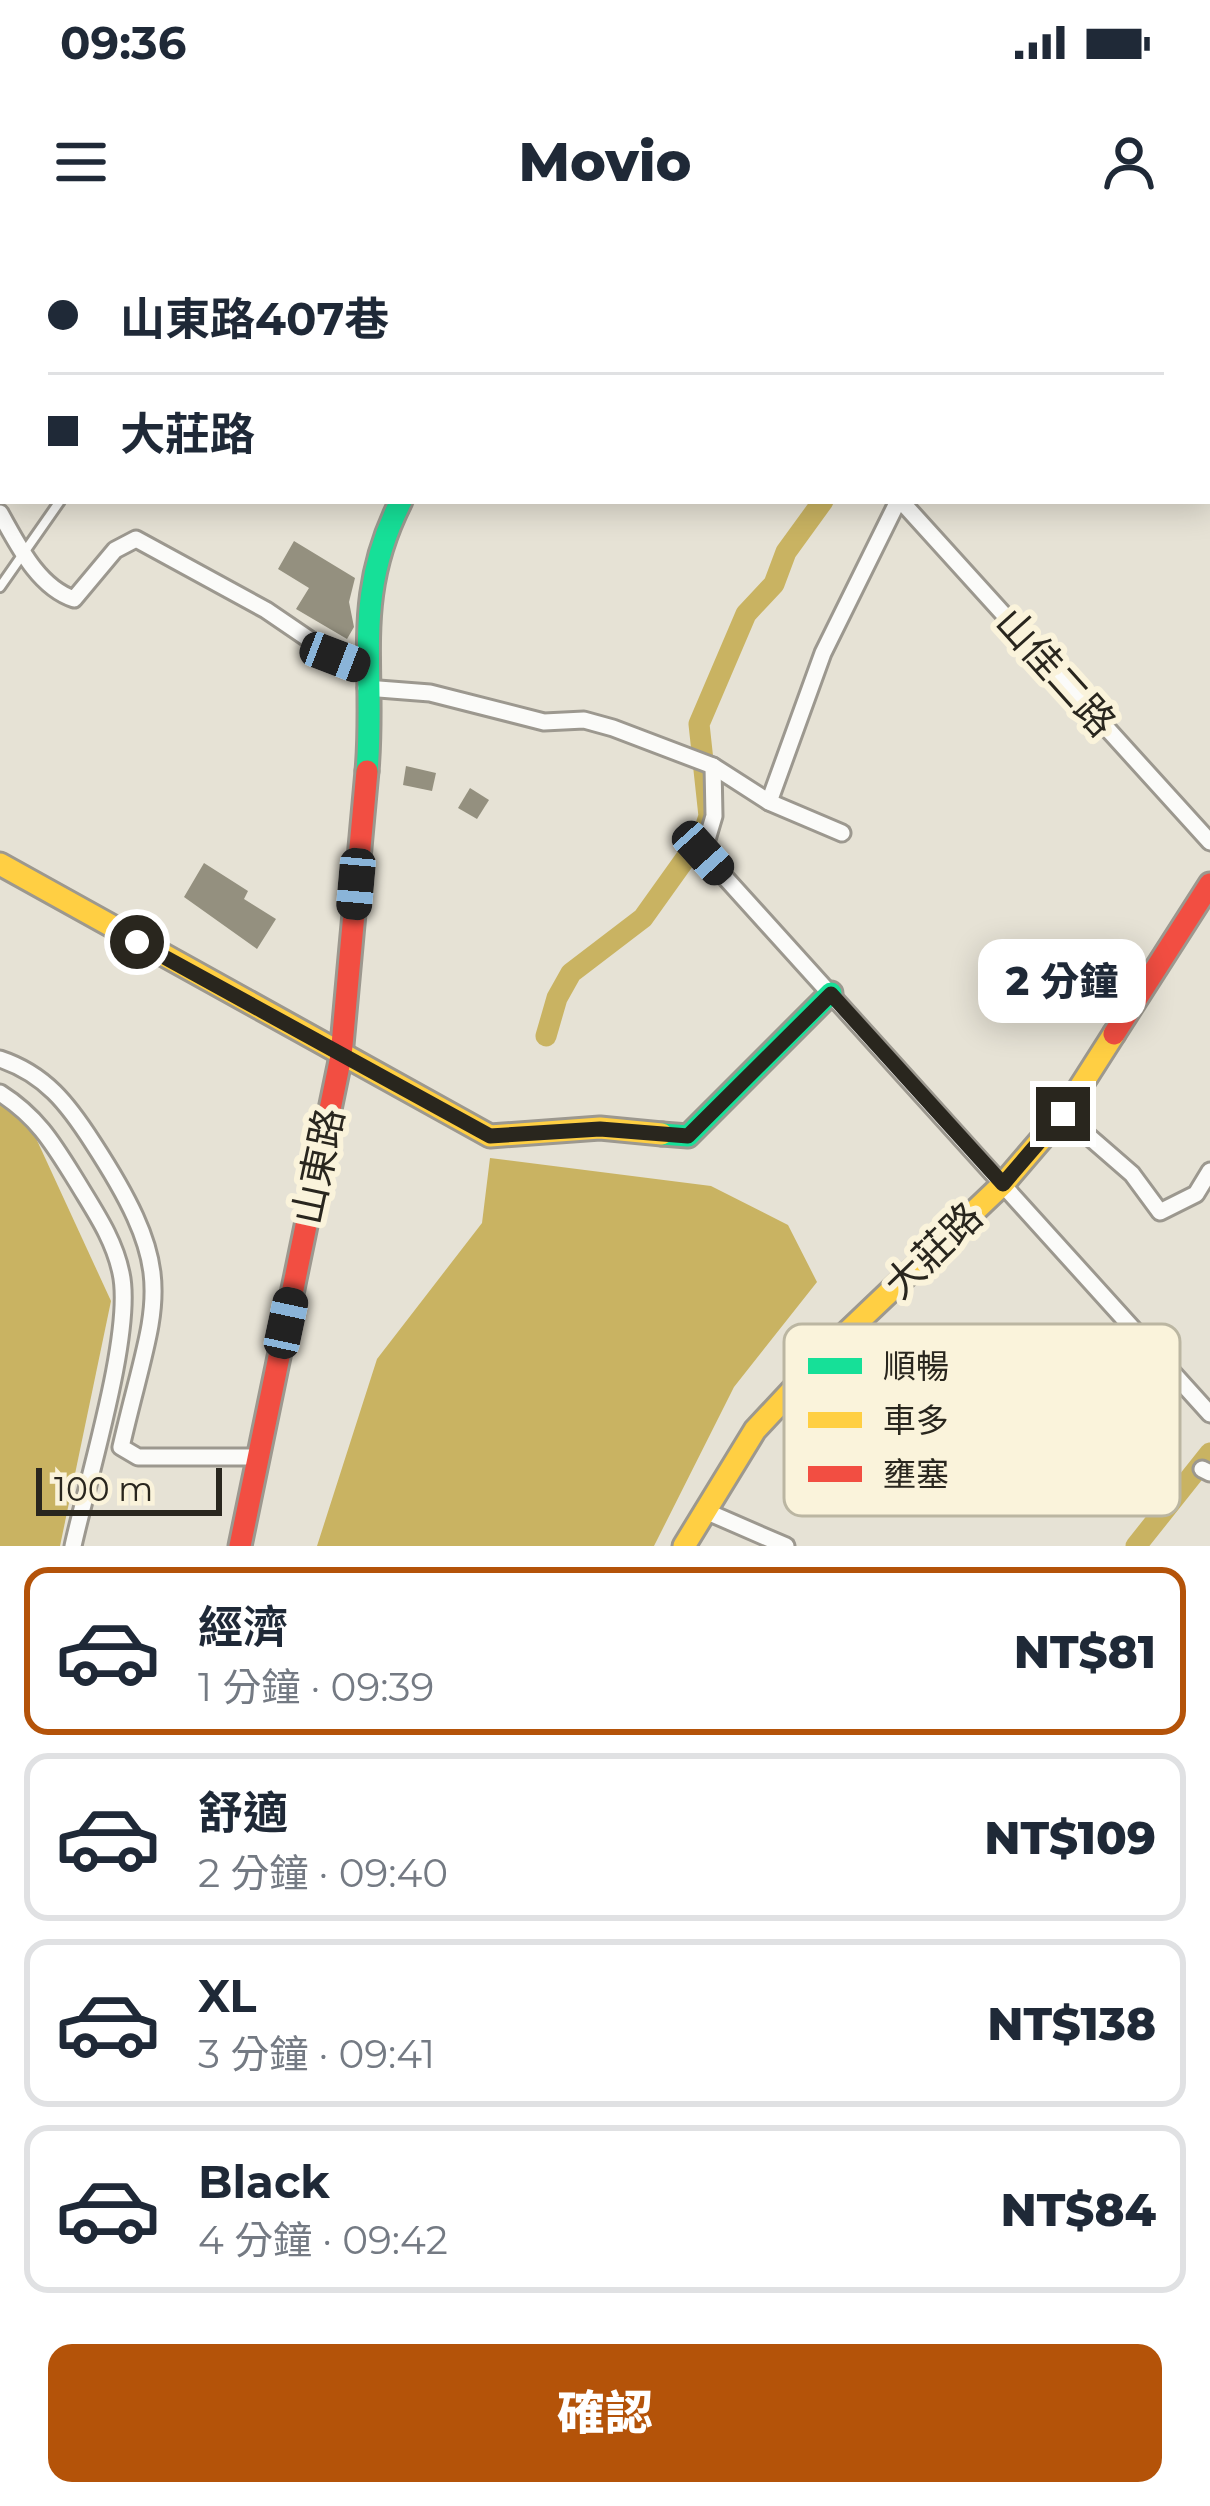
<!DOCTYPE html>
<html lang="zh-TW">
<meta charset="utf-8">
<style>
body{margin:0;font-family:Montserrat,"Noto Sans TC",sans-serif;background:#f6f6f7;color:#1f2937;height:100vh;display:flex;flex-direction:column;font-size:45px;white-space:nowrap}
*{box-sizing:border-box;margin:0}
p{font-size:39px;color:#747a83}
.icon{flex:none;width:66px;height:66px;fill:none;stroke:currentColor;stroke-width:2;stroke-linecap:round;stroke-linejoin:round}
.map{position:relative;height:1306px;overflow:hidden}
.details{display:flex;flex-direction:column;background:#fff;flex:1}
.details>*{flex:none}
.hud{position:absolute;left:0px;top:0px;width:1212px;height:264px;box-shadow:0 6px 30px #0003;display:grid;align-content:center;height:264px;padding:0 48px;background:#fff}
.scale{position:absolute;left:36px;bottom:30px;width:186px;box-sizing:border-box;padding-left:12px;border:6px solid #29261e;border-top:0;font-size:33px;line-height:42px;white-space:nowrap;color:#29261e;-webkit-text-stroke:9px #faf3db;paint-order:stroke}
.end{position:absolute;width:54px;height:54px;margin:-27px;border:15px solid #29261e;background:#fff;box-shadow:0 0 0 6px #fff}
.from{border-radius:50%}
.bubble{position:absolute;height:84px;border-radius:24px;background:#fff;box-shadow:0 6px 30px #0003;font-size:39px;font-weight:800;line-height:84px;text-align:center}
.car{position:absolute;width:36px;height:72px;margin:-36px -18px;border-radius:15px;box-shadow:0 0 9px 3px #0007;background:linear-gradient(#222 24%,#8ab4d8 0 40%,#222 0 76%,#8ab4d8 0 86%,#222 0)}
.hud b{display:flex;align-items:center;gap:42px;height:114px;font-size:45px}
.hud b+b{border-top:3px solid #e0e1e3}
.hud i{width:30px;height:30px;background:#1f2937}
ul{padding:21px 0 0;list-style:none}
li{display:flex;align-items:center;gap:36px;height:168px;margin:0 24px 18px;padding:0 24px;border:6px solid #e0e1e3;border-radius:24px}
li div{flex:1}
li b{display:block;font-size:45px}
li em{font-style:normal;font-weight:800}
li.selected{border-color:#b45309}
li>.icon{width:108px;height:108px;stroke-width:1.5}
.primary-button{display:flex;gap:24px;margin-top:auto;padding:24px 48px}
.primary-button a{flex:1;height:138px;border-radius:24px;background:#b45309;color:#fff;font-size:48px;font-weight:800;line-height:138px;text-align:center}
.status{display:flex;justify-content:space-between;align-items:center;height:84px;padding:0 60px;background:#fff;direction:ltr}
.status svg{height:33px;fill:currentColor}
header{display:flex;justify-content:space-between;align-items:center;height:156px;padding:0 48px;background:#fff;font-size:54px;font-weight:800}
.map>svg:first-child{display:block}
.water{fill:#c9b362}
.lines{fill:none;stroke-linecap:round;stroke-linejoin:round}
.river{stroke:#c9b362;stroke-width:21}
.building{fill:#94907f}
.lane-casing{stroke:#9c988f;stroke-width:14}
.street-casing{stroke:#9c988f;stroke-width:21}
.fast-casing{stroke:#9c988f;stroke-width:27}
.slow-casing{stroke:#9c988f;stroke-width:27}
.jam-casing{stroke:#9c988f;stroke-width:27}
.lane{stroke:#fbfbf9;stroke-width:8}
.street{stroke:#fbfbf9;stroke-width:15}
.fast{stroke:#16e098;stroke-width:21}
.slow{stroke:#ffcf43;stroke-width:21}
.jam{stroke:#f24e42;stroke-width:21}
.route{stroke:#29261e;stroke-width:15}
.labels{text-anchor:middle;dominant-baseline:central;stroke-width:12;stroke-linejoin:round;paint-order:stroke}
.street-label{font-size:39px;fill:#29261e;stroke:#faf3db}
.key{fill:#faf3db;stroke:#bbb6a2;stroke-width:3}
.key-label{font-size:33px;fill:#29261e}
</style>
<div class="status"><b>09:36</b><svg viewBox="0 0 49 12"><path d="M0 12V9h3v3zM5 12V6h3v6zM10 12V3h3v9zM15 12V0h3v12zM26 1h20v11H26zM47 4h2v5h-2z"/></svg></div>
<header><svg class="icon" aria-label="menu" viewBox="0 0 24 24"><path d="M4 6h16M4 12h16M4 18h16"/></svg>Movio<svg class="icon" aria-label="person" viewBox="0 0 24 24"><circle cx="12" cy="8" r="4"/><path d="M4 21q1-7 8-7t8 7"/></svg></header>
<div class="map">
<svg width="1210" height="1306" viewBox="0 0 1210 1306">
<rect width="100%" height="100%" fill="#e6e2d5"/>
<g class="water">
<polygon points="0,860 23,870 111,1061 60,1306 0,1306"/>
<polygon points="490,918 711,946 788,985 817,1042 734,1147 654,1306 317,1306 377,1119 482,983"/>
</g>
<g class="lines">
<g class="river">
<polyline points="990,3 992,0"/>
<polyline points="546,796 557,758 571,733 643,678 703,594 709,576 699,484 746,374 774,344 786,312 823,261"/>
<polyline points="1136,1306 1210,1213"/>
</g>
</g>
<g class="building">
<polygon points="294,301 355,338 349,362 354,387 347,399 296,369 309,348 278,329"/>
<polygon points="406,526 436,533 432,551 403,545"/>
<polygon points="470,548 489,560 477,579 458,568"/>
<polygon points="204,623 248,651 244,659 276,679 257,709 184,657"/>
</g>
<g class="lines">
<g class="lane-casing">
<g id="lane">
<polyline points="224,3 225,0"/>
<polyline points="0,347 60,261"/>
</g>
</g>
<g class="street-casing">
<g id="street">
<polyline points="145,0 146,3"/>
<polyline points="400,0 406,3"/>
<polyline points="701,3 703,0"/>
<polyline points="1187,3 1194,0"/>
<polyline points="1209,21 1210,22"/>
<polyline points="901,261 1210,602"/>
<path d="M0 273C18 305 38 347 74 359L115 310 136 299 266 370 335 417 365 429"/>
<polyline points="366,448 430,453 544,482 584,480 613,488 713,526 769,562 842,593"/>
<polyline points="713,526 714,576 703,613 1210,1174"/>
<polyline points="769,562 823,413 898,261"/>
<path d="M0 819C45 834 68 864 93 903 182 1040 155 1059 121 1207L138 1217H258"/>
<path d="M0 853C38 877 54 905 77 942 95 972 114 999 121 1033 134 1091 87 1242 73 1306"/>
<polyline points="1063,874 1132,934 1160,972 1196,954 1210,931"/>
<polyline points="1202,1229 1210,1233"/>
<polyline points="703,1270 786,1306"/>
</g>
</g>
<g class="fast-casing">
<g id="fast">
<polyline points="573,3 575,0"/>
<path d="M367 531C376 427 351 360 401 261"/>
<polyline points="662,894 688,896 831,753"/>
</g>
</g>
<g class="slow-casing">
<g id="slow">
<polyline points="0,624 490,896 600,888 662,894"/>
<polyline points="684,1306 755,1190 841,1098 1003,944 1063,874 1114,794"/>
</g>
</g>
<g class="jam-casing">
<g id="jam">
<polyline points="1114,794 1210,644"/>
<polyline points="240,1306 341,816 367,531"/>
</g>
</g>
<use href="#lane" class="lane"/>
<use href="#street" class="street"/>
<use href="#fast" class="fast"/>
<use href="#slow" class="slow"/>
<use href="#jam" class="jam"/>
</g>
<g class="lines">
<polyline class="route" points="137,702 490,896 600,889 688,896 831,754 1003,944 1063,874"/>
</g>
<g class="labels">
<g class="street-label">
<text transform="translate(1056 432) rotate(48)">山佳二路</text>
<text transform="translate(318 926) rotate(-78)">山東路</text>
<text transform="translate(933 1010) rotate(-44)">大莊路</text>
</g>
</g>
<rect x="784" y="1084" width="396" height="192" rx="18" class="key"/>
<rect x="808" y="1118" width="54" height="16" fill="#16e098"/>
<rect x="808" y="1172" width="54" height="16" fill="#ffcf43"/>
<rect x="808" y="1226" width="54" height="16" fill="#f24e42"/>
<g class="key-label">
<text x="883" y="1138">順暢</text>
<text x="883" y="1192">車多</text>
<text x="883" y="1246">壅塞</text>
</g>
</svg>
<div class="scale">100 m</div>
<i class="end from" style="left:137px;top:702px"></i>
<i class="end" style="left:1063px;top:874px"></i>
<div class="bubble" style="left:978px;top:699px;width:168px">2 分鐘</div>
<i class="car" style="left:335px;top:417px;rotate:111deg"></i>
<i class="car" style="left:703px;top:613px;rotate:138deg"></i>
<i class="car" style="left:356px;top:644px;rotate:185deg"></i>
<i class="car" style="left:286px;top:1083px;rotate:12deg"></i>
<div class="hud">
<b><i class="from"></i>山東路407巷</b>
<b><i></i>大莊路</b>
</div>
</div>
<section class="details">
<ul>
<li class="selected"><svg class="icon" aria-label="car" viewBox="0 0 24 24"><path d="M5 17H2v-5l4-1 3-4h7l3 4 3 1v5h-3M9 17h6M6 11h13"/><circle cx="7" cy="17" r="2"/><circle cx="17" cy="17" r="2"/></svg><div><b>經濟</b><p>1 分鐘 · 09:39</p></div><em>NT$81</em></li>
<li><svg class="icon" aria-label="car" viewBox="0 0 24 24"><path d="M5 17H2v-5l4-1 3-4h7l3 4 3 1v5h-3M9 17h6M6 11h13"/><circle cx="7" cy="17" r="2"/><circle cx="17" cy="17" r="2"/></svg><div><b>舒適</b><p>2 分鐘 · 09:40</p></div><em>NT$109</em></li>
<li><svg class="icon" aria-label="car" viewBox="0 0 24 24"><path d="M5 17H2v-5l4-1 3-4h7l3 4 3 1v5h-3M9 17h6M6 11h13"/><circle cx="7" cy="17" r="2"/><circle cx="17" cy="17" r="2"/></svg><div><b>XL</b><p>3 分鐘 · 09:41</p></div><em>NT$138</em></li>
<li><svg class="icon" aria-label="car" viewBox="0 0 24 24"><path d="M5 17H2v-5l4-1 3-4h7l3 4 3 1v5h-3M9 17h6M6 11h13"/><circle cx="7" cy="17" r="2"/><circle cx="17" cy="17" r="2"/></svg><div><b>Black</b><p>4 分鐘 · 09:42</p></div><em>NT$84</em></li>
</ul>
<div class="primary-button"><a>確認</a></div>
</section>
